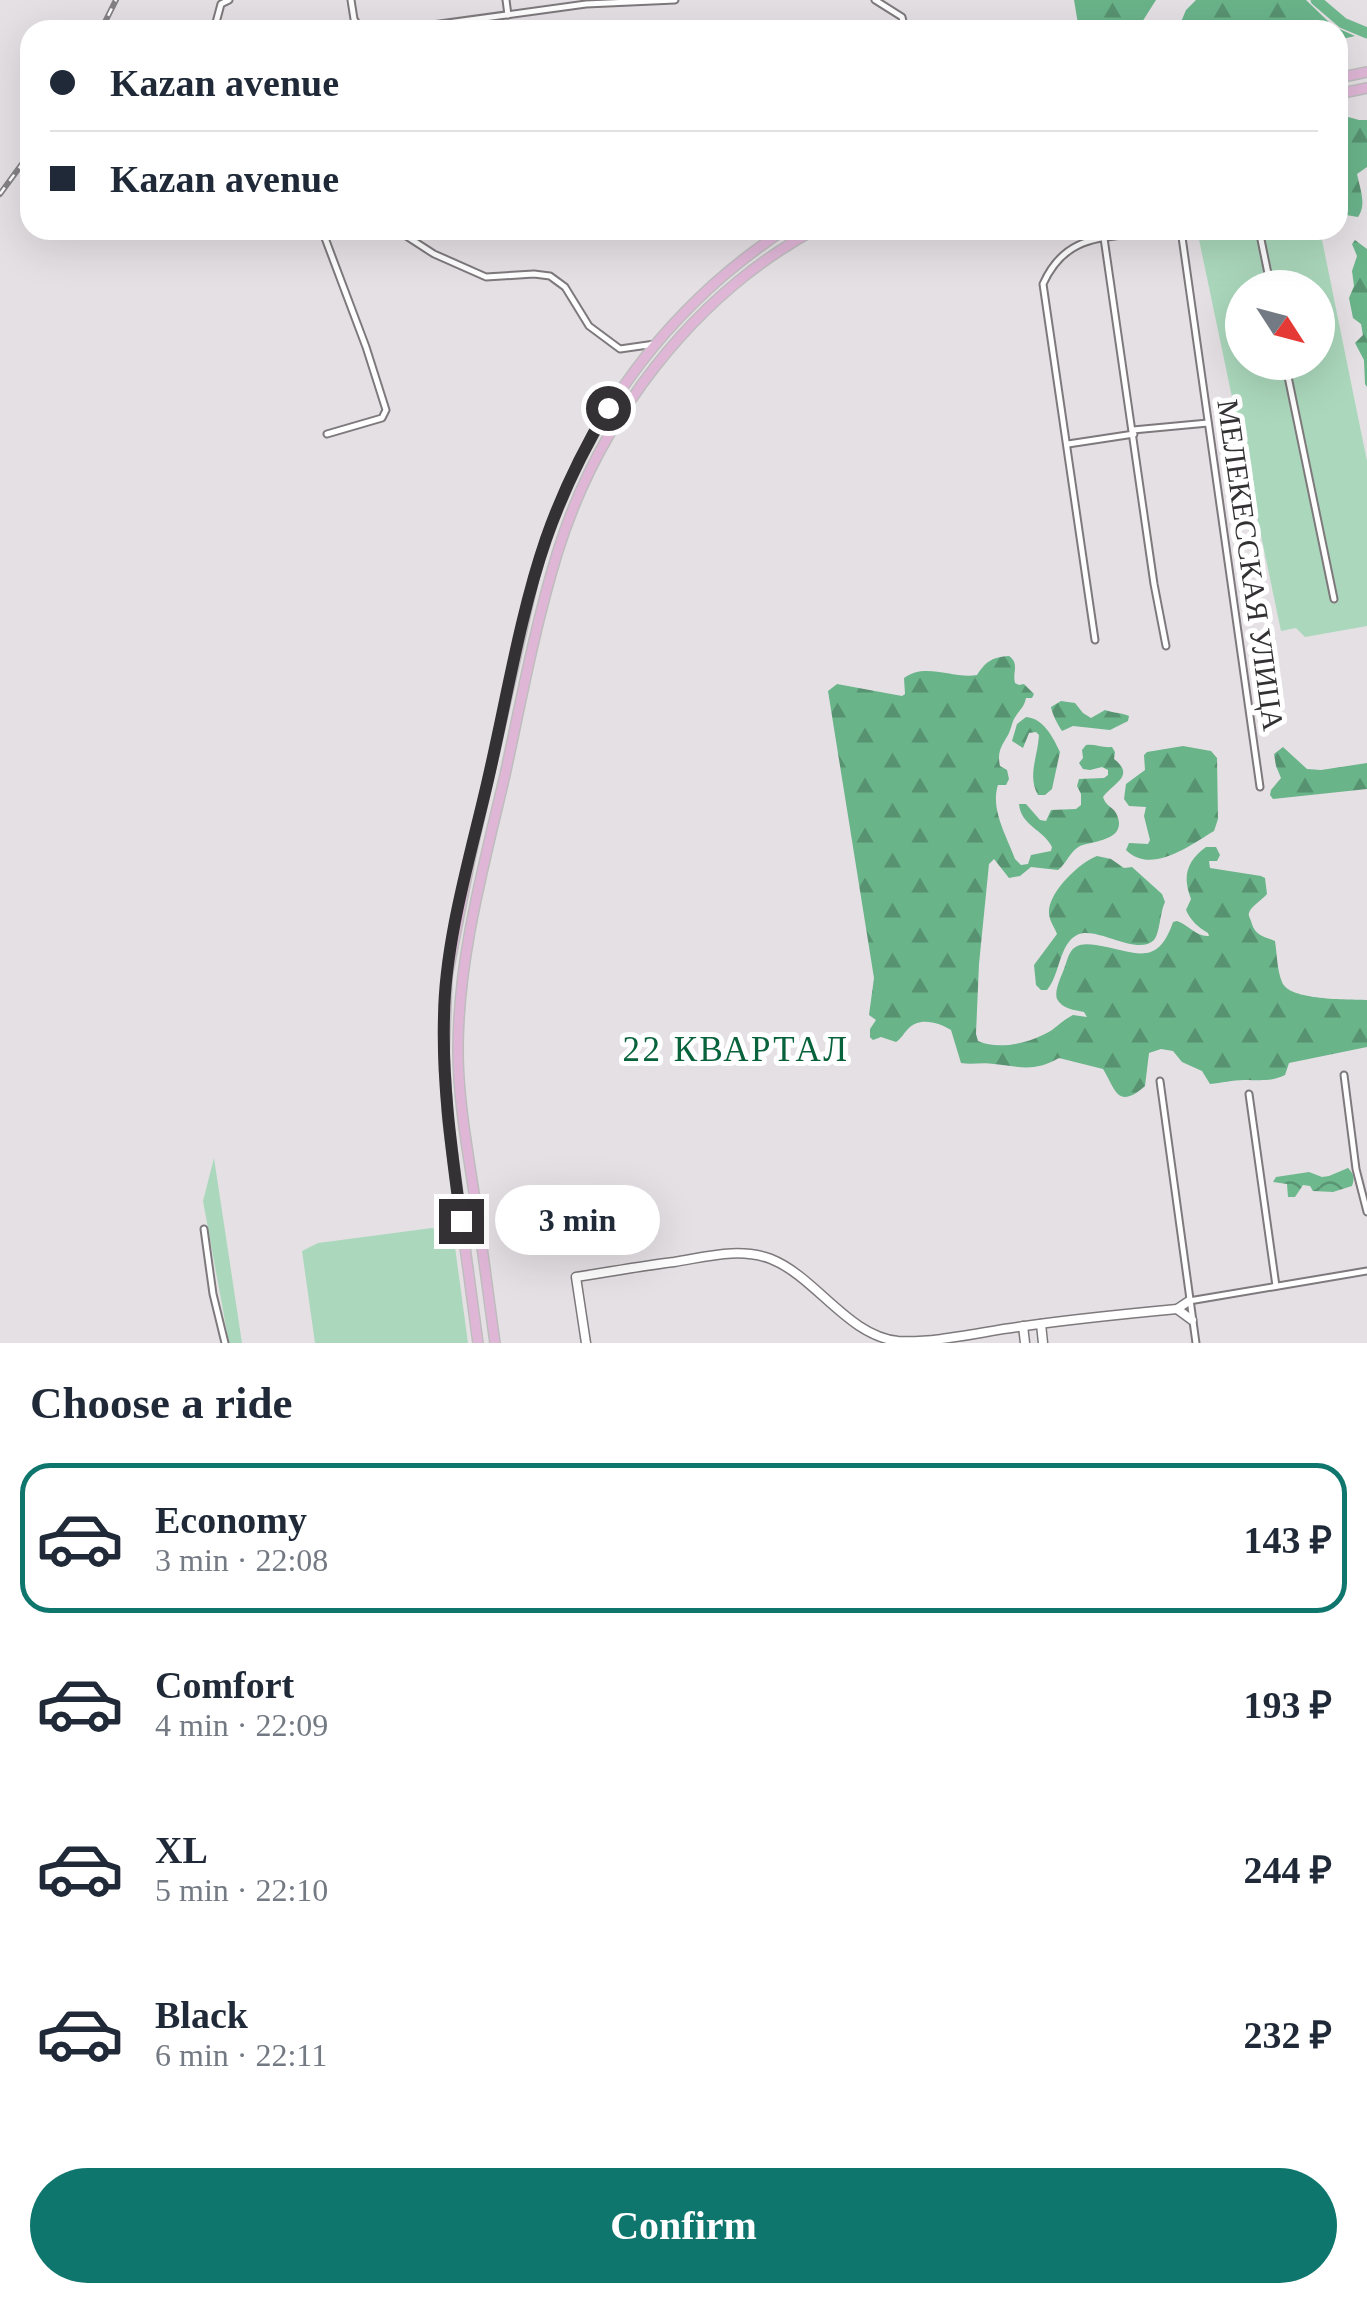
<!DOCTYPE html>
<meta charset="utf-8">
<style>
body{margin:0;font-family:Georgia,serif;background:#f2f2f3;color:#1f2937;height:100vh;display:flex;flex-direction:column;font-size:38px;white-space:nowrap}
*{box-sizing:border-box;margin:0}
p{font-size:32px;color:#747a83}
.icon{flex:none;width:55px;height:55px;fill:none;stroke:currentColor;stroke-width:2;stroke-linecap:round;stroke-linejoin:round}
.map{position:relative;height:1343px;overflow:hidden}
.drawer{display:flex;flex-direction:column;background:#fff;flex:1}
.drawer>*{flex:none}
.guide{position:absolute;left:20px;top:20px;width:1328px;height:220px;border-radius:30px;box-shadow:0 10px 40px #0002;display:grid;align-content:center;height:220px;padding:0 30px;background:#fff}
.needle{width:65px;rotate:126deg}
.controls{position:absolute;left:1225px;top:270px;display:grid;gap:20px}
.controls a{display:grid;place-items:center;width:110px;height:110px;border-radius:50%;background:#fff;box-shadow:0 10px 40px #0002;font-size:50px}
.end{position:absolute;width:45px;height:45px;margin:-22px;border:12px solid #333133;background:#fff;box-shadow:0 0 0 5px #fff}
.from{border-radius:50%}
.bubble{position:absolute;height:70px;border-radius:35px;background:#fff;box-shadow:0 10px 40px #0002;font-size:32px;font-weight:700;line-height:70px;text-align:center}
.guide b{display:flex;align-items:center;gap:35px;height:95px;font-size:38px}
.guide b+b{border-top:2px solid #e0e1e3}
.guide i{width:25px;height:25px;background:#1f2937}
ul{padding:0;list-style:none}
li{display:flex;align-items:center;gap:30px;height:150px;margin:0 20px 15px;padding:0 10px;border:5px solid transparent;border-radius:30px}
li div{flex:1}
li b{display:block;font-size:38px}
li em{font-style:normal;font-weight:700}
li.current{border-color:#0f766e}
li>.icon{width:90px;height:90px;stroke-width:1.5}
h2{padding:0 30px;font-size:45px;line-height:120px}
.cta{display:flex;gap:20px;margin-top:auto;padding:20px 30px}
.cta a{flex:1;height:115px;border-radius:60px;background:#0f766e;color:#fff;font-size:40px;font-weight:700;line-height:115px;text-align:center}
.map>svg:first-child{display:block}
.green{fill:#abd8bc;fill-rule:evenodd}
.forest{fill:url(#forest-firs)}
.water{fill:url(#water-waves)}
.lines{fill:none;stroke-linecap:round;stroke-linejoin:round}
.river{stroke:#6eb88d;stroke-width:11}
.street-casing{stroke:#7e797c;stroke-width:9}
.secondary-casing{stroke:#7e797c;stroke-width:11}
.primary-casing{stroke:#bebdbe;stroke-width:12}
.street{stroke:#fff;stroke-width:5}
.secondary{stroke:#fff;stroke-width:8}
.primary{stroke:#e0b6d7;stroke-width:9}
.rail-casing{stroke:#858285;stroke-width:6}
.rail{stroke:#fff;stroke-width:2.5;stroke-dasharray:8;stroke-linecap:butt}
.route{stroke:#333133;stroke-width:12}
.labels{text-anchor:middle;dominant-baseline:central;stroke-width:10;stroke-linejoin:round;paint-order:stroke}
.street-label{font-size:30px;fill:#333133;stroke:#fff}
.quarter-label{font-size:35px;letter-spacing:2.5px;fill:#08623c;stroke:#fff}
</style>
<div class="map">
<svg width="1367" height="1343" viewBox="0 0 1367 1343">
<defs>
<pattern id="forest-firs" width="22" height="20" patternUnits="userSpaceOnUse" patternTransform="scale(2.5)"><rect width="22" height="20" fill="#6ab48a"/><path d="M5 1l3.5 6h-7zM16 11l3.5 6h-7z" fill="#589371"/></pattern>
<pattern id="water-waves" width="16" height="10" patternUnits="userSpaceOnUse" patternTransform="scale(2.5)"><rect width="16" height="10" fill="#6eb88d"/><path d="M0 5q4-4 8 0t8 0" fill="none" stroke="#5b9674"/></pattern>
</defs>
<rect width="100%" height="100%" fill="#e5e0e4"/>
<g class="green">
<path d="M1197 230H1320L1367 461V626L1305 637 1296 628 1281 631ZM1242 288H1318V362H1242Z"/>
<polygon points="214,1158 242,1343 229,1343 203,1201"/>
<path d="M432 1228C443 1232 449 1237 455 1247L468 1343H315L302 1251 318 1243Z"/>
</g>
<g class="forest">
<polygon points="1074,0 1156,0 1137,30 1079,30"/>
<polygon points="1196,0 1306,0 1333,26 1355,36 1338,40 1338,30 1184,30 1181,22 1186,10"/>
<path d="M1341 115 1359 120H1367V167L1357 174C1360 189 1367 205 1358 217L1346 215 1340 209 1339 204 1341 198 1338 186V116Z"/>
<polygon points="1355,240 1367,249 1367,387 1365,384 1364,360 1355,343 1363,335 1361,324 1353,318 1349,298 1354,286 1352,271 1357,256 1352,244"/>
<path d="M1009 656C1020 664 1012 672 1015 683L1019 685 1024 684 1034 694 1032 698H1026C1024 708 1019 710 1014 719 1012 723 1010 732 1008 735 1001 747 997 752 1000 766L1007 770 1009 779 1006 785H998C990 809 1007 837 1015 859L1021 865 1028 864 1031 855 1051 851 1052 847C1043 829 1021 826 1019 804H1026L1040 820 1046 821 1051 810 1076 809 1081 805V794L1077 786 1079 779 1104 778 1108 775V770L1102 767 1090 770 1083 769 1079 763 1083 758 1082 750 1086 745C1096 744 1102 748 1112 747L1115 752 1114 759C1136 776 1113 783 1103 797 1106 807 1113 806 1117 815 1128 841 1091 841 1080 846 1070 851 1067 863 1058 870L1031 867 1020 876 1009 878 994 859 989 864 979 964 976 1034 978 1041C1000 1051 1033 1042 1052 1030 1060 1024 1065 1019 1073 1015L1087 1017 1084 1012C1075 1010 1062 1009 1057 999 1054 991 1061 977 1064 969 1067 962 1068 953 1074 948 1080 943 1089 944 1096 945 1135 951 1157 969 1173 922L1177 921C1189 925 1196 937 1209 936L1208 933C1198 927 1191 921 1186 910L1191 899C1182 876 1187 861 1206 847H1216L1220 855 1217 861H1209L1210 868 1261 876 1265 878 1267 894C1263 899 1250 907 1249 913 1248 916 1250 918 1251 921 1255 936 1263 936 1275 941 1277 954 1277 970 1282 982 1289 1001 1348 999 1367 1000V1047L1289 1063 1285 1075C1271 1082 1260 1080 1244 1080 1233 1080 1221 1083 1210 1084L1202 1071 1182 1062 1173 1051 1161 1049 1149 1053 1145 1086C1117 1111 1115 1088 1103 1069L1059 1058C1034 1072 1021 1067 994 1064 983 1062 971 1065 961 1063L951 1030C940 1023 919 1016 908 1029 904 1033 901 1039 896 1042L881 1037 873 1040 870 1037V1029L876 1020 869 1015 874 978 828 691 837 684 902 696 905 694 904 678C925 662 953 679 977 675 986 661 993 657 1009 656Z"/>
<path d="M1061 701 1075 703 1083 713 1091 718 1105 710C1113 713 1123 713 1129 716L1128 721 1110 730 1073 726 1062 731C1058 725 1052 714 1051 707Z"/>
<path d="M1026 717C1043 718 1053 737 1060 752L1052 789 1045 795H1038C1027 776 1038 756 1039 735L1036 732 1029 733 1023 748 1012 741 1017 724Z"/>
<path d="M1183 746 1211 751 1217 758 1218 819 1214 831C1189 846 1151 875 1126 850L1129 843 1148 844 1150 840 1144 816 1146 807 1129 806 1124 799 1126 784 1145 770 1144 755 1147 752Z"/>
<polygon points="1283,747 1307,769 1321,770 1367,763 1367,789 1273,799 1270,795 1271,790 1281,778 1276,766 1274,754"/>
<path d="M1097 856 1111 859 1124 868 1132 867 1162 894 1165 902C1160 912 1160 933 1154 940 1137 957 1096 925 1077 935 1059 944 1060 975 1047 990H1041L1036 985 1034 965 1057 934C1054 926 1048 919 1049 910 1051 890 1079 863 1097 856Z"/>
</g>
<path class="water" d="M1348 1168C1354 1174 1355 1178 1352 1186L1333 1192 1313 1191 1310 1186 1303 1185 1295 1197H1288L1287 1184 1273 1182 1276 1177 1309 1172 1322 1177 1329 1176Z"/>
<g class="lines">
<polyline class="river" points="1316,0 1343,23 1367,33"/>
<g class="street-casing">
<g id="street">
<polyline points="351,0 354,19 361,30"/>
<polyline points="506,0 508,15"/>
<polyline points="875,0 902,17 905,30"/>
<polyline points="214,30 221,4 229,0"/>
<polyline points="396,30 586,4 675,0"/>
<polyline points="322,230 366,347 386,410 382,418 327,434"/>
<polyline points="397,230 434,254 486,277 534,274 550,276 565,287 589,326 620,349 655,344"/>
<polyline points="1181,230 1260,787"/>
<polyline points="1259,230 1271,288"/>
<polyline points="1104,238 1154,584 1166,646"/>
<polyline points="1285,362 1334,599"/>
<polyline points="1133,430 1208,423"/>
<polyline points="1068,444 1134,434"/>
<path d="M1095 640 1043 284C1067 231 1106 240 1154 230"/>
<polyline points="1344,1075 1356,1169 1367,1212"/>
<polyline points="1160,1081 1196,1343"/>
<polyline points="1249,1094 1276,1286"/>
<polyline points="204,1229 213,1294 225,1343"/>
<polyline points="1189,1301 1367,1271"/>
</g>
</g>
<g class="secondary-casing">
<g id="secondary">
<polyline points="1177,1309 1192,1320"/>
<polyline points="1041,1324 1043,1343"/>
<polyline points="1023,1326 1025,1343"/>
<path d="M586 1343 576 1277C609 1272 641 1266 674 1262 706 1257 739 1247 771 1259 816 1277 848 1336 898 1341 937 1343 980 1332 1018 1327 1071 1319 1124 1314 1177 1309L1189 1301"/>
</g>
</g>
<g class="primary-casing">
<g id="primary">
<polyline points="1338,78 1367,72"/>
<polyline points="1338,94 1367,88"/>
<path d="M478 1343 448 1121 444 1058 447 977 470 859 534 577C577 432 657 314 784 230"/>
<path d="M495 1343C488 1293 482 1243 474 1193 467 1146 458 1098 458 1050 458 957 484 865 505 775 521 701 535 626 557 554 598 421 691 297 814 230"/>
</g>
</g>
<use href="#street" class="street"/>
<use href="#secondary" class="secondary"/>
<use href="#primary" class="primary"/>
<g class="rail-casing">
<g id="rail">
<polyline points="101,30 116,0"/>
<polyline points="0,194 30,153"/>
</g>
</g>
<use href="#rail" class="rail"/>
</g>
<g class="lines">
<path class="route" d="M461 1221C452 1153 442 1085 444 1016 445 941 470 857 487 784 506 703 519 618 546 539 562 493 583 450 608 408"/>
</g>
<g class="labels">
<g class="street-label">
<text transform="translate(1251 565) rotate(82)">МЕЛЕКЕССКАЯ УЛИЦА</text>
</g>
<g class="quarter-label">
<text x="736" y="1049">22 КВАРТАЛ</text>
</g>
</g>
</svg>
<div class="controls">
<a><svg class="needle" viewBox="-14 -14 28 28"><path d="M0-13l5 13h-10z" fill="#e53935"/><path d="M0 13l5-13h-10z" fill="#747a83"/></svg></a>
</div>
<i class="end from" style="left:608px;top:408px"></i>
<i class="end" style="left:461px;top:1221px"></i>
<div class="bubble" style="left:495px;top:1185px;width:165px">3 min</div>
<div class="guide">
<b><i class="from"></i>Kazan avenue</b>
<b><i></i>Kazan avenue</b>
</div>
</div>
<section class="drawer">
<h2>Choose a ride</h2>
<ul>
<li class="current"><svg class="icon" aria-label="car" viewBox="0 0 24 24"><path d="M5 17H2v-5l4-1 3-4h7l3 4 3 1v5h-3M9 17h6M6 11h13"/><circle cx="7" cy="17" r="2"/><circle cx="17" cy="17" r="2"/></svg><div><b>Economy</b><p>3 min · 22:08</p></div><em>143 ₽</em></li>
<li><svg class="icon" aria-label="car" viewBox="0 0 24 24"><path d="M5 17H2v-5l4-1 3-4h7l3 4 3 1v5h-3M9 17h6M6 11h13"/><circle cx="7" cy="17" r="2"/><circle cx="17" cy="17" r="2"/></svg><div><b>Comfort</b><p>4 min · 22:09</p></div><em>193 ₽</em></li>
<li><svg class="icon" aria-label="car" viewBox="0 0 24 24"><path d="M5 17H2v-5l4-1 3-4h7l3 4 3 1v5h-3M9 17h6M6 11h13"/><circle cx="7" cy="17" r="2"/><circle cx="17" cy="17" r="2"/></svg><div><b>XL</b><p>5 min · 22:10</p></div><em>244 ₽</em></li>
<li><svg class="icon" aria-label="car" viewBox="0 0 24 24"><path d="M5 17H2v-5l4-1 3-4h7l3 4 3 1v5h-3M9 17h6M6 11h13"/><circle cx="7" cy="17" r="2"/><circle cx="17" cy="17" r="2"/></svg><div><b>Black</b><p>6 min · 22:11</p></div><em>232 ₽</em></li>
</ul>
<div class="cta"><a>Confirm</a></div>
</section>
